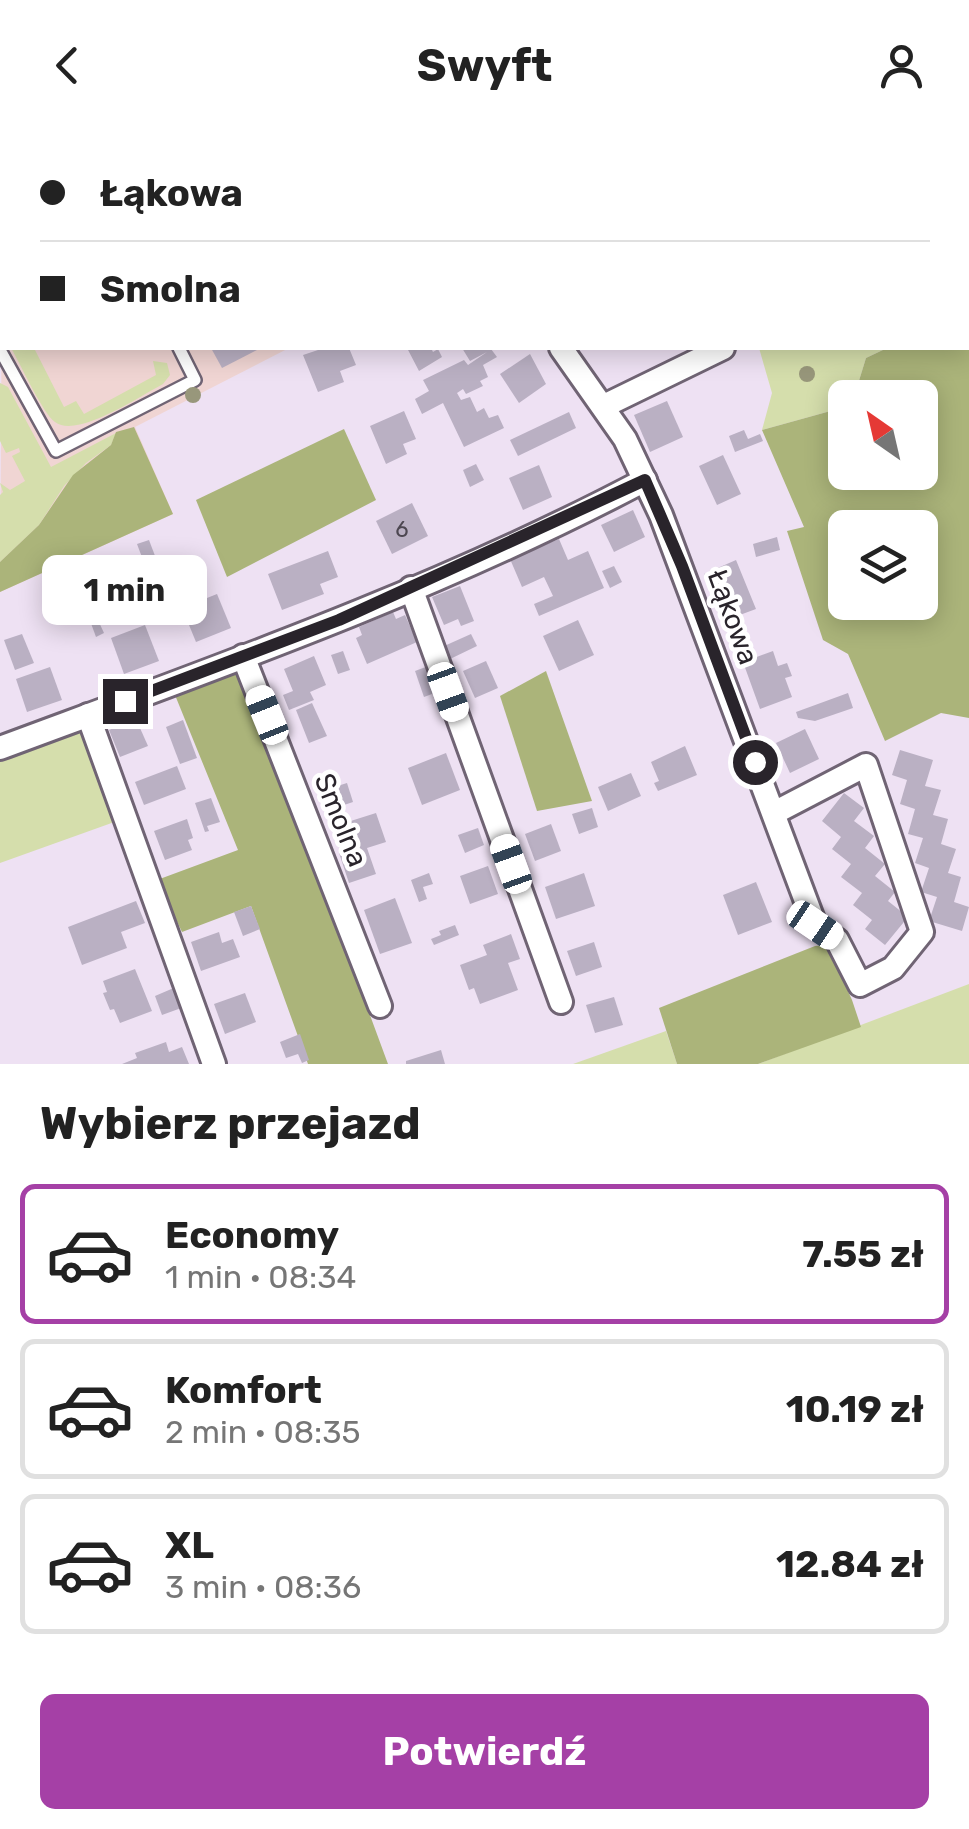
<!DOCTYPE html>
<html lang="pl">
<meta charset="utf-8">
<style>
body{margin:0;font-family:Rubik,sans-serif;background:#f6f6f6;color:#222;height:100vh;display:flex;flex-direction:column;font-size:38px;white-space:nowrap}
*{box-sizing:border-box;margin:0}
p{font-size:32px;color:#767676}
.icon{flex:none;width:55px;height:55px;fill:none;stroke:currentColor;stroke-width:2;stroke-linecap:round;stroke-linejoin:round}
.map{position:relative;height:934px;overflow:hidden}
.details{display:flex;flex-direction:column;background:#fff;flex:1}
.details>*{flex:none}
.top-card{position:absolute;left:0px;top:0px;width:970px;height:220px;box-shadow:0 5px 25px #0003;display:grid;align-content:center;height:220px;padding:0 40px;background:#fff}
.needle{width:65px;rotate:326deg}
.controls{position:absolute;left:828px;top:250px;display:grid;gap:20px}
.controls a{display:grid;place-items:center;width:110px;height:110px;border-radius:15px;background:#fff;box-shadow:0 5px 25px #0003;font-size:50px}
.end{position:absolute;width:45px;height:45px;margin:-22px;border:12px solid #29242b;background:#fff;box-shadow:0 0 0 5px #fff}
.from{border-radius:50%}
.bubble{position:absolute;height:70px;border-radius:15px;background:#fff;box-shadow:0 5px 25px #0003;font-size:32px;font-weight:700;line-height:70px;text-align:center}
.car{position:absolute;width:30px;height:60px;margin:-30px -15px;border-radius:12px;box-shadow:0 0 8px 2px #0007;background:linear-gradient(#fff 24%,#345 0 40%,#fff 0 76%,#345 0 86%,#fff 0)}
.top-card b{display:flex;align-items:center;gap:35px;height:95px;font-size:38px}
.top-card b+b{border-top:2px solid #e0e0e0}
.top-card i{width:25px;height:25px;background:#222}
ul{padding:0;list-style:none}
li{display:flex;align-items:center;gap:30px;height:140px;margin:0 20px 15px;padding:0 20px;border:5px solid #e0e0e0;border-radius:15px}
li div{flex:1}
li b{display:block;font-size:38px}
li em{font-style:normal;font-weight:700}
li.selected{border-color:#a540a6}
li>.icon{width:90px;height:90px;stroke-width:1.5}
h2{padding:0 40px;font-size:45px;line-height:120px}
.action{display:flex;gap:20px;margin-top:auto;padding:20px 40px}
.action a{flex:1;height:115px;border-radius:15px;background:#a540a6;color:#fff;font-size:40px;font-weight:700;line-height:115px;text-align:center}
header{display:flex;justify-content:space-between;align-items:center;height:130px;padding:0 40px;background:#fff;font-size:45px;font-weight:700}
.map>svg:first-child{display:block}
.commercial{fill:#f0d5d3}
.green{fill:#d5deac}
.forest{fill:#abb47a;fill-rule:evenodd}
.building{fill:#bab0c3}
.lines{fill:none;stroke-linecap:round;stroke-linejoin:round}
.service-casing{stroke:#706474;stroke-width:16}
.minor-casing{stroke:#706474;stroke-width:28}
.tertiary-casing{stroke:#706474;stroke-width:32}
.service{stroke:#fff;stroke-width:11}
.minor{stroke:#fff;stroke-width:22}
.tertiary{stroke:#fff;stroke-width:28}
.tree{fill:#98977b}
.route{stroke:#29242b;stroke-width:12}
.labels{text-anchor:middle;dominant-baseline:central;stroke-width:9;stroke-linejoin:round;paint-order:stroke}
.number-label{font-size:22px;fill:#4d4751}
.street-label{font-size:28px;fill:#29242b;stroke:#fff}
</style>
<header><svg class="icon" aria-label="back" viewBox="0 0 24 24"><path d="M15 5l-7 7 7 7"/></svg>Swyft<svg class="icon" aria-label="person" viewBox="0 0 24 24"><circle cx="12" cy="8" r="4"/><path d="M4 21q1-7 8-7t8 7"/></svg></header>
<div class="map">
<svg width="969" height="934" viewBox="0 0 969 934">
<rect width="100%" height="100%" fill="#eee1f3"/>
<polygon class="commercial" points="2,136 2,218 289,218 135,297 173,384 0,462"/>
<g class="green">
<path d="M11 218H34L64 277 76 271 84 284 156 245 153 231 167 233 170 245 163 254C140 266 77 309 55 292 43 284 20 233 11 218Z"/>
<polygon points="759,218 938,218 885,219 866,228 854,267 845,268 845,277 762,300 772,263"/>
<polygon points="0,253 8,257 51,337 116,303 111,315 86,333 64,356 39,395 0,432 0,365 3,362 0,353 10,360 25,351 12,326 20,322 19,318 6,323 0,311"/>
<polygon points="87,600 120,690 0,733 0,632"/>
<polygon points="969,854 969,934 758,934"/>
<polygon points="666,901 677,934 573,934"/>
</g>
<g class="forest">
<polygon points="725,0 969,0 969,107 968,2 725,2"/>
<path d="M969 203V588L941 583 885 611 848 524 823 510 787 401 804 397 762 300 845 277V342H920V268L854 267 866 228 885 219 968 218ZM845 398H920V472H845Z"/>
<polygon points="134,297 173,384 0,462 0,432 39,395 73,345 111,315 116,302"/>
<polygon points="344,299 376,370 227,447 196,370"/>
<polygon points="242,538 388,934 308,934 251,776 182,802 157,750 238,720 175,565"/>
<polygon points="546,541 592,671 537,681 500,566"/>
<polygon points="827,815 852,870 861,897 758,934 677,934 659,878 815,816"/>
</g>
<g class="building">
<polygon points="211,218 261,218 222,238"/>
<polygon points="324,218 349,218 356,235 340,241 344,252 318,262 303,225"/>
<polygon points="407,218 431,218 433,222 438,219 442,227 419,241"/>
<polygon points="462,218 494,218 491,219 497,227 483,235 488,247 480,251 483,256 466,264 463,259 457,263 461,270 470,267 477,282 484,278 489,288 498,285 504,298 464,317 443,273 422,284 415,269 429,261 423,250 464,230 468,235 487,222 470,231"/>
<polygon points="530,224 546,254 519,273 500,244"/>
<polygon points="667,271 683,307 650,322 634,285"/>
<polygon points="404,281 416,309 403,314 407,324 386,334 370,296"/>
<polygon points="569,282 576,298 518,326 510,310"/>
<polygon points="744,300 748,309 760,304 763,311 735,322 729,306"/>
<polygon points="723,325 741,364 717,375 699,336"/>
<polygon points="476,334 484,350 470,357 463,340"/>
<polygon points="539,335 552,367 523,380 509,348"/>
<polygon points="412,373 428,406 392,424 376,391"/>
<polygon points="633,380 645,407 614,422 601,395"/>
<polygon points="777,407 780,420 756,427 753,414"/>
<polygon points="559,409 568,430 588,421 604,458 539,486 534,474 553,466 544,447 522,457 510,429"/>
<polygon points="149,410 163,447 151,451 137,414"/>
<polygon points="328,421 338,447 320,454 324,464 282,480 268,444"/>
<polygon points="736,430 756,479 737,486 730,472 719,477 704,444"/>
<polygon points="614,436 622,452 610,458 602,441"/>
<polygon points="460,456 474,491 461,496 458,489 444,495 432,467"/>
<polygon points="217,464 231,498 196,512 182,478"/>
<polygon points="91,475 104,503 96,507 85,477"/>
<polygon points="393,482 396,489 405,485 417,512 367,534 356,508 362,505 359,497"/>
<polygon points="578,490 594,525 559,541 543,506"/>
<polygon points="145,495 159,531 124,544 111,508"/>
<polygon points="22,504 34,533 15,540 4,510"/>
<polygon points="471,504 477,516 448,530 442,517"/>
<polygon points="343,521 350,540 338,544 331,525"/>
<polygon points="773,521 778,536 787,533 792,546 785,548 792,567 760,579 743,532"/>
<polygon points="314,526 326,555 310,562 314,570 289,580 283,565 293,561 284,539"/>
<polygon points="486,531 498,558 475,568 463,541"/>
<polygon points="431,535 440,561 424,567 415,541"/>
<polygon points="50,537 62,570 27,582 16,549"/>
<polygon points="848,563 853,578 815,591 798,588 796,582"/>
<polygon points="312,573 327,606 309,613 296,580"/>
<polygon points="136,589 148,616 120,627 109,600"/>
<polygon points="183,590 197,628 180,634 166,597"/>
<polygon points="805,599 819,629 790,643 776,613"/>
<polygon points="685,616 697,645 658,661 654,653 659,651 651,632"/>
<polygon points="900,620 933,630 925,656 941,660 933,685 948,689 941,714 956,719 948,743 961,747 954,772 969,777 962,801 929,791 937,767 921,762 929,738 915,733 923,708 908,704 915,679 900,674 907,650 892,645"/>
<polygon points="446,623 460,660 422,675 408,638"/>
<polygon points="177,636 186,659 144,675 135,652"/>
<polygon points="631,643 641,666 608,681 598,657"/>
<polygon points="347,653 353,672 335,678 328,659"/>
<polygon points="844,663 864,678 854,691 874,706 865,718 885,734 875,746 895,762 888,771 908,787 885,815 865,799 872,790 853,775 862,763 841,747 851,734 832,719 841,707 822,691"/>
<polygon points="211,668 220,692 207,696 209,701 205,702 195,673"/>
<polygon points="592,678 598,697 579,704 572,684"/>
<polygon points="376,683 386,712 367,718 376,744 349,753 339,723 347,721 338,695"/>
<polygon points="187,689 193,708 188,710 192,720 165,730 154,701"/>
<polygon points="551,694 561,721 535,731 525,704"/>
<polygon points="478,698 484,715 465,723 458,705"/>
<polygon points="488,736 498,764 470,774 460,746"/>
<polygon points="429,743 433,754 423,757 427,769 419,772 411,750"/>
<polygon points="584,743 595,776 556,789 545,757"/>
<polygon points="756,752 772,792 738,805 723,765"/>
<polygon points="395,768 412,813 380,824 364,780"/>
<polygon points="136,771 145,793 121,802 127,818 82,835 68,797"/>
<polygon points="251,776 260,799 243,806 234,782"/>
<polygon points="455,795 459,805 434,815 431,809 441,805 439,801"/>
<polygon points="219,802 222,813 233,809 240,827 201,841 191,812"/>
<polygon points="511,804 520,829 508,833 518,860 480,874 474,858 469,860 460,835 487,825 483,815"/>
<polygon points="594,812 602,837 576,846 567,821"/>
<polygon points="135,839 152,881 120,893 114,879 110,880 103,863 107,862 103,851"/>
<polygon points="176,857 184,877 162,885 155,866"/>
<polygon points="245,863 256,892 225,904 214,874"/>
<polygon points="614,867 623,895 595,903 586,875"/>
<polygon points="300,904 309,930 302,933 298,924 286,928 280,912"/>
<polygon points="166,912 169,922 182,917 189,934 122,934 137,928 135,923"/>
<polygon points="441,920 445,934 406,934 406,931"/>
</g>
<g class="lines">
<g class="service-casing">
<g id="service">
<polyline points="99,0 100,2"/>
<polyline points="38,2 43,0"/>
<polyline points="0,220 56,321 195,250 179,218"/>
</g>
</g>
<g class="minor-casing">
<g id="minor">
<polyline points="413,0 414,2"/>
<polyline points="561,218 625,309 661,385 815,795 837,810 860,855 893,838 922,802 866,635 774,683"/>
<polyline points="604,276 723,218"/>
<polyline points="411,458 561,872"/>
<polyline points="243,526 380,876"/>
<polyline points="88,585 214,934"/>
<path d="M0 618C218 537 439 459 645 350"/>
</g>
</g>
<g class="tertiary-casing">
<g id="tertiary">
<polyline points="196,2 201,0"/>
<polyline points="0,106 2,104"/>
</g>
</g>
<use href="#service" class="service"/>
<use href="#minor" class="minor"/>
<use href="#tertiary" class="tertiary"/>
</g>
<g class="tree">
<circle cx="807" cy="244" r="8"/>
<circle cx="193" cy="265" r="8"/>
</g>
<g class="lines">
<polyline class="route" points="125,571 339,490 645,350 682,436 755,632"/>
</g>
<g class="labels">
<g class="number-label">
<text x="402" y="399">6</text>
</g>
<g class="street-label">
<text transform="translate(733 487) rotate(70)">Łąkowa</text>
<text transform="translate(341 690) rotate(68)">Smolna</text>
</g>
</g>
</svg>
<div class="controls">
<a><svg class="needle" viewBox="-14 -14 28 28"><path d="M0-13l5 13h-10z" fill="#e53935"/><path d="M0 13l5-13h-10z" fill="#767676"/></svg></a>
<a><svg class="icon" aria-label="layers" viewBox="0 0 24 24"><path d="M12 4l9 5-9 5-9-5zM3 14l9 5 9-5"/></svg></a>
</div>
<i class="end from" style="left:755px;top:632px"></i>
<i class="end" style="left:125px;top:571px"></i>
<div class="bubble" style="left:42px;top:425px;width:165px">1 min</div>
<i class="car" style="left:448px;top:562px;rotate:160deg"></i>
<i class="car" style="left:267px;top:585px;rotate:338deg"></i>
<i class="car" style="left:511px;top:734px;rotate:340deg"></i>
<i class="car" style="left:815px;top:795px;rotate:124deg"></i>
<div class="top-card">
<b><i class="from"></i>Łąkowa</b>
<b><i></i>Smolna</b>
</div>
</div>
<section class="details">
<h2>Wybierz przejazd</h2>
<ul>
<li class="selected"><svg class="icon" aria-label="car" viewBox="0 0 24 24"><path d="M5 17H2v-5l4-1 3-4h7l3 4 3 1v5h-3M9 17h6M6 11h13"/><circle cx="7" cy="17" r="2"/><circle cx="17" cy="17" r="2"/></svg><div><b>Economy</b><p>1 min · 08:34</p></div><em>7.55 zł</em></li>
<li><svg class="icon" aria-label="car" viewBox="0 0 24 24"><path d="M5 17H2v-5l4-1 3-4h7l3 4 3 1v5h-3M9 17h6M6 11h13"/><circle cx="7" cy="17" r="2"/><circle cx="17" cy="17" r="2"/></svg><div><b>Komfort</b><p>2 min · 08:35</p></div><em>10.19 zł</em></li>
<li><svg class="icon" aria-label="car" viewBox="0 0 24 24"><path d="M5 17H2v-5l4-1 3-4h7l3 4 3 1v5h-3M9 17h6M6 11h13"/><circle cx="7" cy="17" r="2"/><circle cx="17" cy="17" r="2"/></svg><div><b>XL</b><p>3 min · 08:36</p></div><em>12.84 zł</em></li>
</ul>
<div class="action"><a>Potwierdź</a></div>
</section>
